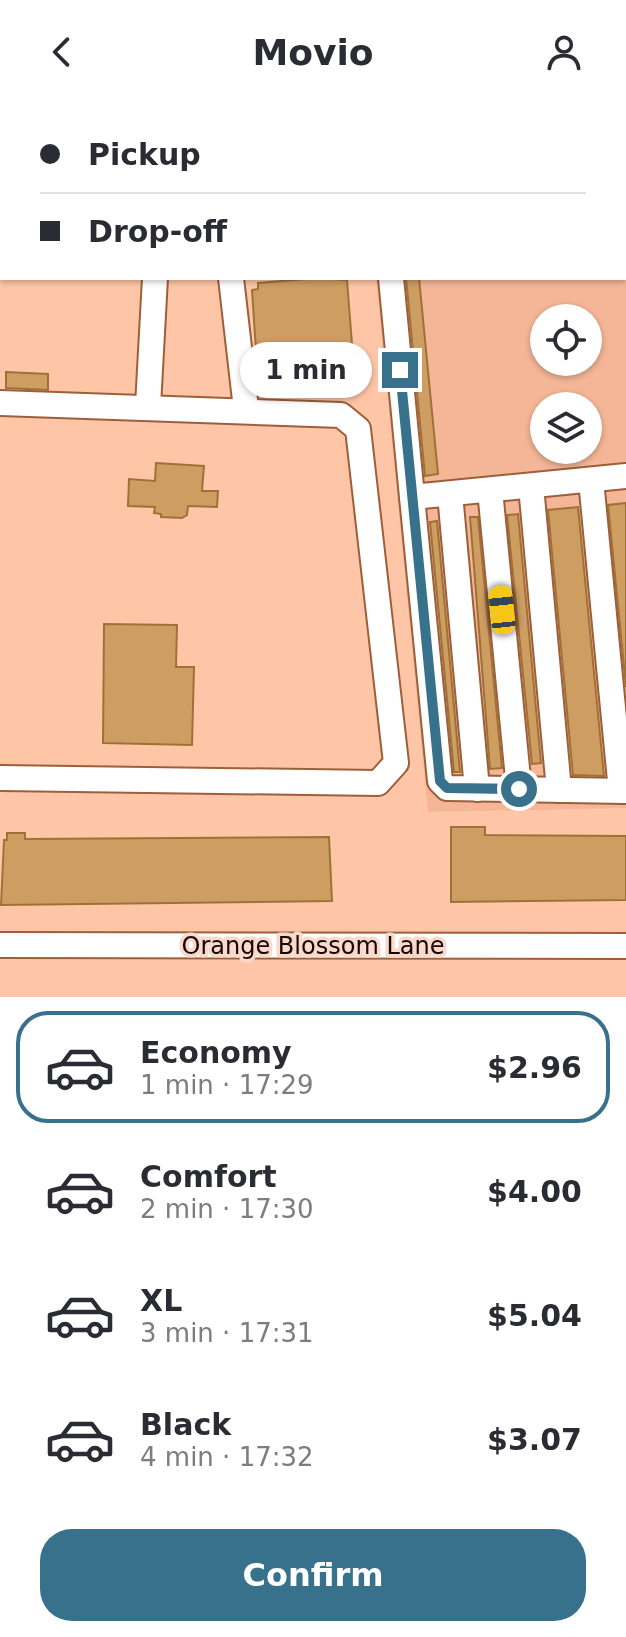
<!DOCTYPE html>
<meta charset="utf-8">
<style>
body{margin:0;font-family:"DejaVu Sans",sans-serif;background:#f2f2f3;color:#2b2b33;height:100vh;display:flex;flex-direction:column;font-size:30px;white-space:nowrap}
*{box-sizing:border-box;margin:0}
p{font-size:26px;color:#7c7c81}
.icon{flex:none;width:44px;height:44px;fill:none;stroke:currentColor;stroke-width:2;stroke-linecap:round;stroke-linejoin:round}
.map{position:relative;height:893px;overflow:hidden}
.details{display:flex;flex-direction:column;background:#fff;flex:1}
.details>*{flex:none}
.banner{position:absolute;left:0px;top:0px;width:626px;height:176px;box-shadow:0 2px 6px #0004;display:grid;align-content:center;height:176px;padding:0 40px;background:#fff}
.buttons{position:absolute;left:530px;top:200px;display:grid;gap:16px}
.buttons a{display:grid;place-items:center;width:72px;height:72px;border-radius:50%;background:#fff;box-shadow:0 2px 6px #0004;font-size:40px}
.end{position:absolute;width:36px;height:36px;margin:-18px;border:10px solid #38718b;background:#fff;box-shadow:0 0 0 4px #fff}
.from{border-radius:50%}
.bubble{position:absolute;height:56px;border-radius:28px;background:#fff;box-shadow:0 2px 6px #0004;font-size:26px;font-weight:600;line-height:56px;text-align:center}
.car{position:absolute;width:24px;height:48px;margin:-24px -12px;border-radius:10px;box-shadow:0 0 6px 2px #0007;background:linear-gradient(#f5c518 24%,#345 0 40%,#f5c518 0 76%,#345 0 86%,#f5c518 0)}
.banner b{display:flex;align-items:center;gap:28px;height:76px;font-size:30px}
.banner b+b{border-top:2px solid #e1e1e2}
.banner i{width:20px;height:20px;background:#2b2b33}
ul{padding:14px 0 0;list-style:none}
li{display:flex;align-items:center;gap:24px;height:112px;margin:0 16px 12px;padding:0 24px;border:4px solid transparent;border-radius:32px}
li div{flex:1}
li b{display:block;font-size:30px}
li em{font-style:normal;font-weight:600}
li.current{border-color:#38718b}
li>.icon{width:72px;height:72px;stroke-width:1.5}
.action{display:flex;gap:16px;margin-top:auto;padding:16px 40px}
.action a{flex:1;height:92px;border-radius:32px;background:#38718b;color:#fff;font-size:32px;font-weight:600;line-height:92px;text-align:center}
header{display:flex;justify-content:space-between;align-items:center;height:104px;padding:0 40px;background:#fff;font-size:36px;font-weight:600}
.map>svg:first-child{display:block}
.built{fill:#f4b696;fill-rule:evenodd}
.building{fill:#ce9d62;stroke:#a07137;stroke-width:2}
.lines{fill:none;stroke-linecap:round;stroke-linejoin:round}
.minor-casing{stroke:#9d5f3a;stroke-width:28}
.minor{stroke:#fff;stroke-width:24}
.route{stroke:#38718b;stroke-width:10}
.labels{text-anchor:middle;dominant-baseline:central;stroke-width:7;stroke-linejoin:round;paint-order:stroke}
.street-label{font-size:24px;fill:#1c0500;stroke:#f7dacb}
</style>
<header><svg class="icon" aria-label="back" viewBox="0 0 24 24"><path d="M15 5l-7 7 7 7"/></svg>Movio<svg class="icon" aria-label="person" viewBox="0 0 24 24"><circle cx="12" cy="8" r="4"/><path d="M4 21q1-7 8-7t8 7"/></svg></header>
<div class="map">
<svg width="626" height="893" viewBox="0 0 626 893">
<rect width="100%" height="100%" fill="#fec6a7"/>
<path class="built" d="M359 0H626V704L428 708 376 174H624V2ZM544 214H588V258H544ZM544 302H588V346H544Z"/>
<g class="building">
<polygon points="318,174 347,176 353,253 346,253 346,257 293,264 266,266 265,260 257,261 252,186 258,185 258,179"/>
<polygon points="406,174 419,174 438,370 425,372"/>
<polygon points="6,268 48,270 48,286 6,284"/>
<polygon points="156,359 204,362 202,387 218,387 217,403 188,402 187,411 182,414 161,413 161,410 154,409 155,403 128,402 129,375 155,377"/>
<polygon points="626,399 626,583 608,401"/>
<polygon points="578,403 604,672 573,671 548,406"/>
<polygon points="518,410 541,659 532,660 507,411"/>
<polygon points="470,413 478,413 502,664 490,665"/>
<polygon points="437,417 460,668 454,668 430,418"/>
<polygon points="104,520 177,521 176,563 194,563 192,641 103,639"/>
<polygon points="451,723 485,723 485,731 626,732 626,796 451,798"/>
<polygon points="7,729 25,729 25,735 329,733 332,797 1,801 4,736 7,736"/>
</g>
<g class="lines">
<g class="minor-casing">
<g id="minor">
<polyline points="212,0 212,2"/>
<polyline points="371,0 372,2"/>
<polyline points="164,2 164,0"/>
<polyline points="231,174 246,305"/>
<polyline points="391,174 412,393 626,372"/>
<polyline points="0,299 341,311 358,325 396,659 378,679 0,674"/>
<polyline points="148,302 155,174"/>
<polyline points="591,376 621,687"/>
<polyline points="531,382 559,686"/>
<polyline points="490,386 519,685"/>
<polyline points="450,390 477,685"/>
<polyline points="412,393 440,677 447,684 626,687"/>
<polyline points="0,841 626,842"/>
</g>
</g>
<use href="#minor" class="minor"/>
</g>
<g class="lines">
<polyline class="route" points="400,266 440,677 447,684 519,685"/>
</g>
<g class="labels">
<g class="street-label">
<text x="313" y="842">Orange Blossom Lane</text>
</g>
</g>
</svg>
<div class="buttons">
<a><svg class="icon" aria-label="locate" viewBox="0 0 24 24"><circle cx="12" cy="12" r="6"/><path d="M12 2v4M12 18v4M2 12h4M18 12h4"/></svg></a>
<a><svg class="icon" aria-label="layers" viewBox="0 0 24 24"><path d="M12 4l9 5-9 5-9-5zM3 14l9 5 9-5"/></svg></a>
</div>
<i class="end from" style="left:519px;top:685px"></i>
<i class="end" style="left:400px;top:266px"></i>
<div class="bubble" style="left:240px;top:238px;width:132px">1 min</div>
<i class="car" style="left:502px;top:506px;rotate:354deg"></i>
<div class="banner">
<b><i class="from"></i>Pickup</b>
<b><i></i>Drop-off</b>
</div>
</div>
<section class="details">
<ul>
<li class="current"><svg class="icon" aria-label="car" viewBox="0 0 24 24"><path d="M5 17H2v-5l4-1 3-4h7l3 4 3 1v5h-3M9 17h6M6 11h13"/><circle cx="7" cy="17" r="2"/><circle cx="17" cy="17" r="2"/></svg><div><b>Economy</b><p>1 min · 17:29</p></div><em>$2.96</em></li>
<li><svg class="icon" aria-label="car" viewBox="0 0 24 24"><path d="M5 17H2v-5l4-1 3-4h7l3 4 3 1v5h-3M9 17h6M6 11h13"/><circle cx="7" cy="17" r="2"/><circle cx="17" cy="17" r="2"/></svg><div><b>Comfort</b><p>2 min · 17:30</p></div><em>$4.00</em></li>
<li><svg class="icon" aria-label="car" viewBox="0 0 24 24"><path d="M5 17H2v-5l4-1 3-4h7l3 4 3 1v5h-3M9 17h6M6 11h13"/><circle cx="7" cy="17" r="2"/><circle cx="17" cy="17" r="2"/></svg><div><b>XL</b><p>3 min · 17:31</p></div><em>$5.04</em></li>
<li><svg class="icon" aria-label="car" viewBox="0 0 24 24"><path d="M5 17H2v-5l4-1 3-4h7l3 4 3 1v5h-3M9 17h6M6 11h13"/><circle cx="7" cy="17" r="2"/><circle cx="17" cy="17" r="2"/></svg><div><b>Black</b><p>4 min · 17:32</p></div><em>$3.07</em></li>
</ul>
<div class="action"><a>Confirm</a></div>
</section>
